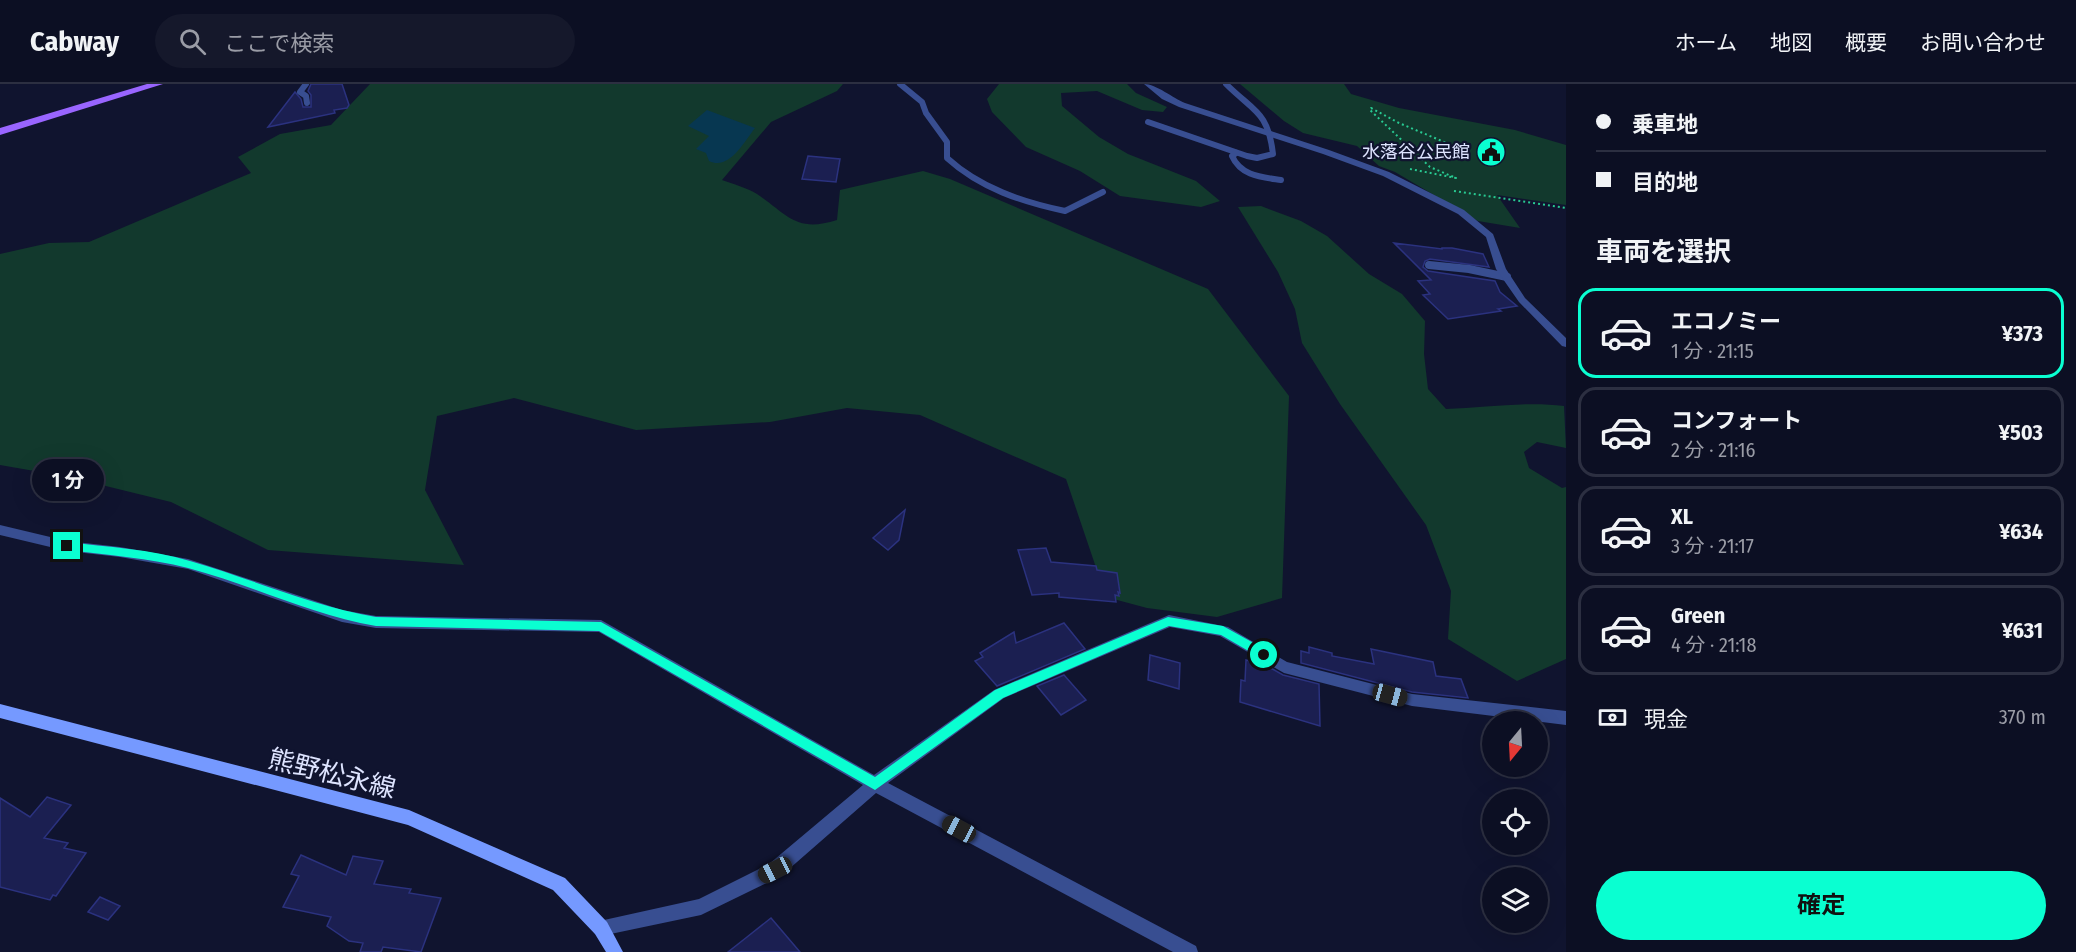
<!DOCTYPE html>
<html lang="ja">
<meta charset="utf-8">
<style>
body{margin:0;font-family:"Fira Sans Condensed","Noto Sans JP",sans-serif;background:#15182b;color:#f1f3f6;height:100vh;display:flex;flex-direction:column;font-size:22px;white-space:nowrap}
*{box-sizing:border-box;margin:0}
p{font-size:20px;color:#9a9ca6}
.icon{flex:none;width:33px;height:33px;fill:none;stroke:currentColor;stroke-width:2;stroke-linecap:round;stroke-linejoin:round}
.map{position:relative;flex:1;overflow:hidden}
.drawer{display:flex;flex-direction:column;background:#0c0f23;width:510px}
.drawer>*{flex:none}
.banner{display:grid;align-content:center;height:132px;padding:0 30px;background:#0c0f23}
.needle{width:39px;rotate:198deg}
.controls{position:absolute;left:1482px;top:627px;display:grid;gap:12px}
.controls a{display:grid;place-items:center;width:66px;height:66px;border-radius:50%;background:#0c0f23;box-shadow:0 6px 24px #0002,0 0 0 2px #2c2f41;font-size:30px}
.end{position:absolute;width:27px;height:27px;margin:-14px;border:8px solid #0affd1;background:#111;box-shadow:0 0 0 3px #111}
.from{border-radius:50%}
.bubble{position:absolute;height:42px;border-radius:21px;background:#0c0f23;box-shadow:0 6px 24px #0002,0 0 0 2px #2c2f41;font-size:20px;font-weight:700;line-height:42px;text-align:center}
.car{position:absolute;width:18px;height:36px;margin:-18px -9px;border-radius:8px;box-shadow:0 0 4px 2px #0007;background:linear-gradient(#222 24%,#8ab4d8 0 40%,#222 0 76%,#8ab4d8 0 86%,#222 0)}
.banner b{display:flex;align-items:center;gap:21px;height:57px;font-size:22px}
.banner b+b{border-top:2px solid #2c2f41}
.banner i{width:15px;height:15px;background:#f1f3f6}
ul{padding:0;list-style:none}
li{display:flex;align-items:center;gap:18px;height:90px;margin:0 12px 9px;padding:0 18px;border:3px solid #2c2f41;border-radius:18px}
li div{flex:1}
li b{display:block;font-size:22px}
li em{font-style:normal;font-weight:700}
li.current{border-color:#0affd1}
li>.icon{width:54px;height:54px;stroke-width:1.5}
h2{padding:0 30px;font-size:27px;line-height:72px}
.pay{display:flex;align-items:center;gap:15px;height:66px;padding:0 30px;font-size:22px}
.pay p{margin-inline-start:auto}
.cta{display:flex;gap:12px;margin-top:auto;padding:12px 30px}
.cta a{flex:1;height:69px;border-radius:36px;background:#0affd1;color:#111;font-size:24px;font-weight:700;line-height:69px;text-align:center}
header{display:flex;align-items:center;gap:36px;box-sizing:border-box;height:84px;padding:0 30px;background:#0c0f23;border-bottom:2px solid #2c2f41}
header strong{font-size:28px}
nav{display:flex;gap:33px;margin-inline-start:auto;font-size:21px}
.search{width:420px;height:54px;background:#15182b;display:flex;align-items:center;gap:15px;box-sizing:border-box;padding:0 21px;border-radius:33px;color:#9a9ca6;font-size:22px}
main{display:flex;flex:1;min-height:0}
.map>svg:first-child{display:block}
.green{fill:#12392d}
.water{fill:#073751}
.building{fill:#1b1f51;stroke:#2b327f;stroke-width:1.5}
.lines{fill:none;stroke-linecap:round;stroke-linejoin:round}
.path{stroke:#28c991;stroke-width:2;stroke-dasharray:2 3;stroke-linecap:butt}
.service-far1{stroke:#384e91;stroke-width:6}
.service{stroke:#384e91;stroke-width:8}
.minor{fill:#384e91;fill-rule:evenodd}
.secondary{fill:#7599ff;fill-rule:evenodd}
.primary{fill:#9965ff;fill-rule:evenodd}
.route{fill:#0affd1}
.labels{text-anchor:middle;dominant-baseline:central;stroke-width:4.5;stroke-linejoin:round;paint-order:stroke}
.far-poi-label{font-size:18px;fill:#dee4ff;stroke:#10142f;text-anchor:end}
.near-street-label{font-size:26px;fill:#dee4ff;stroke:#10142f}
</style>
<header>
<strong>Cabway</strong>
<div class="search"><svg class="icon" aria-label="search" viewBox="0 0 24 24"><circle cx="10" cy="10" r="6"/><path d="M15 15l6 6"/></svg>ここで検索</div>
<nav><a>ホーム</a><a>地図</a><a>概要</a><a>お問い合わせ</a></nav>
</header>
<main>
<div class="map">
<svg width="1566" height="868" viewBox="0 0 1566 868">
<rect width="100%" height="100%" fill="#10142f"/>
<g class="green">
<path d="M370 0H843L837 7 771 38 722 96C733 100 747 104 757 110 788 131 796 149 837 136L840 106 923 87 950 95 1208 205 1289 312 1282 514 1217 533 1147 524 1106 513 1066 395 920 331 847 324 770 338 636 346 514 314 437 332 425 406 464 481 268 466 171 418 69 393 0 381V170L49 159 89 158 251 89 238 73 280 50 331 41Z"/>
<polygon points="999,0 1127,0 1136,9 1167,23 1163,28 1142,26 1097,7 1061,9 1062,22 1099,53 1128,70 1196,97 1220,117 1201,123 1120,112 1080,87 1026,63 992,28 987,15"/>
<polygon points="1240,0 1344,0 1351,10 1399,24 1515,46 1566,61 1566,121 1497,111 1520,144 1478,137 1395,88 1379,82 1357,62 1303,49 1284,37"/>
<path d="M1261 122 1301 137 1327 152 1369 190 1402 210 1425 237 1424 270 1428 305 1446 325C1485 324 1525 317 1564 322L1566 364 1537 358 1524 368 1529 384 1562 404 1566 403V575L1517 597 1448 555 1451 507 1426 441 1340 320 1302 259 1295 225 1278 188 1238 123Z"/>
</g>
<path class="water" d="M707 26 755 44C744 58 729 87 709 77L706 69 696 65 709 52 688 42Z"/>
<g class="building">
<polygon points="311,0 342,0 349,21 347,24 334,26 335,29 268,43 295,8 301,15 303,23 311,23 311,11 308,7"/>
<polygon points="808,72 840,75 836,98 802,95"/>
<polygon points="1394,159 1442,165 1442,164 1452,164 1483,170 1489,183 1430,175 1425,177 1423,183 1428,187 1495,197 1500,208 1517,222 1498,225 1501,227 1448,235 1423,211 1430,210 1418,197 1431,196"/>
<polygon points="905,426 899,456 888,466 873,454"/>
<polygon points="1046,464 1051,478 1096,482 1097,486 1117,489 1120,509 1118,508 1119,512 1115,511 1116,518 1059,513 1059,509 1032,511 1018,466"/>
<polygon points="1064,539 1085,565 997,602 975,577 983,573 980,569 1014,548 1016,559"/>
<polygon points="1309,563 1332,569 1332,572 1374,580 1371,565 1433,578 1436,592 1461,595 1468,614 1412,608 1301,579 1301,567 1309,569"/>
<polygon points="1150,571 1180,579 1179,605 1148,596"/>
<polygon points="1246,576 1267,582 1283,591 1319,600 1320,642 1240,618 1241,596 1245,597"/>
<polygon points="1064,591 1086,616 1061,631 1037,602"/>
<polygon points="47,713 71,721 44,754 68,759 64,764 86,769 56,812 53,811 50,816 0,803 0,714 30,733"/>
<polygon points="301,771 346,791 353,772 383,777 374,800 411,805 409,809 441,814 421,868 383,863 381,868 360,868 363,859 349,857 327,842 331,833 283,823 299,792 291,790"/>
<polygon points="100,813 120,822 108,836 88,828"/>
<polygon points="771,834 800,868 728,868 747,853"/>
</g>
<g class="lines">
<g class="path">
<polyline points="1410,85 1456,94 1430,83 1370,26 1371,24 1399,39 1449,60"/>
<polyline points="1454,107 1566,124"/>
</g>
<g class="service-far1">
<polyline points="306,0 300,8 306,12 307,19"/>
<path d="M900 0 922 18 926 29 947 58V74C980 104 1022 118 1065 127L1103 108"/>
<path d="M1148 38 1247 72 1257 74 1273 70C1268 27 1254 28 1226 0"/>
<path d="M1236 69 1232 72C1241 92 1261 93 1281 96"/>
</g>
<polyline class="service" points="1429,181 1469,185 1507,193"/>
<g class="minor">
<path d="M1144 0C1156 0 1173 14 1185 19L1329 66 1389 88 1464 126 1493 150 1506 185 1525 214 1566 254V263L1562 262 1519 218 1496 185 1486 153 1458 130 1383 92 1323 70 1179 23 1162 15Z"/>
<polygon points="0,441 67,457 120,463 188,475 342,526 376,532 601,536 874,691 994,606 1169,531 1228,543 1287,578 1412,610 1566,627 1566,641 1412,622 1284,589 1220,552 1170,543 1004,614 888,699 1196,862 1198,868 1173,868 876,709 781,792 701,831 601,852 595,850 593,844 595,838 699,815 769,780 863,701 599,548 376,544 342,538 188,485 120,473 67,467 0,451"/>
</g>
<polygon class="secondary" points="0,620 409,726 565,794 607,838 623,868 606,868 595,850 553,806 408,741 0,634"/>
<polygon class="primary" points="147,0 163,0 0,51 0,44"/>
</g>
<path class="route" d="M67 458C107 463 151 465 190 477 252 495 312 522 376 533L601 538 875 693 995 606 1168 533 1223 542 1268 567 1269 571 1264 576 1221 551 1169 542 1003 614 875 706 599 547 376 542C311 531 252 501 188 484 149 474 107 471 67 466L62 462Z"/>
<defs>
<g id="civic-disc" transform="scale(1.5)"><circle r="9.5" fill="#0affd1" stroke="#10142f"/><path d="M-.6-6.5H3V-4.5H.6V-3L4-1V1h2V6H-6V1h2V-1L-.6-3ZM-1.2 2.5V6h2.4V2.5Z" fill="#111"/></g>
</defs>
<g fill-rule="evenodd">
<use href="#civic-disc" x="1491" y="68"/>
</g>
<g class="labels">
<g class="far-poi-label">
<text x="1470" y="68">水落谷公民館</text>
</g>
<g class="near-street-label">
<text transform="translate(332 690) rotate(14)">熊野松永線</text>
</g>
</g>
</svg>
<div class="controls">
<a><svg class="needle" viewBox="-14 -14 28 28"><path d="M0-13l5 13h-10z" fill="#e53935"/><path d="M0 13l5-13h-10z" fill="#9a9ca6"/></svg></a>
<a><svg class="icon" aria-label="locate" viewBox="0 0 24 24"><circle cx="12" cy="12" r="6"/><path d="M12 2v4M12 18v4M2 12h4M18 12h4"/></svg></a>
<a><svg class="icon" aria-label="layers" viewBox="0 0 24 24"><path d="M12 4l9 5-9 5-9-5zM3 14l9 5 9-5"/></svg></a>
</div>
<i class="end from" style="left:1264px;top:571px"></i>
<i class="end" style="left:67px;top:462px"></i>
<div class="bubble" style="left:32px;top:375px;width:72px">1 分</div>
<i class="car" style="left:1390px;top:611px;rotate:105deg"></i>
<i class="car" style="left:959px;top:745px;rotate:298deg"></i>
<i class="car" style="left:775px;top:786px;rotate:243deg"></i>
</div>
<section class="drawer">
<div class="banner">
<b><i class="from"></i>乗車地</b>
<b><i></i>目的地</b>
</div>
<h2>車両を選択</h2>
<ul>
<li class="current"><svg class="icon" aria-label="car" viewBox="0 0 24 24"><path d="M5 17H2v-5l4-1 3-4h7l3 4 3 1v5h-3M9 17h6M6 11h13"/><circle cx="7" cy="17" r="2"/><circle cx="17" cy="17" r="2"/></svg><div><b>エコノミー</b><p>1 分 · 21:15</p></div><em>¥373</em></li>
<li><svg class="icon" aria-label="car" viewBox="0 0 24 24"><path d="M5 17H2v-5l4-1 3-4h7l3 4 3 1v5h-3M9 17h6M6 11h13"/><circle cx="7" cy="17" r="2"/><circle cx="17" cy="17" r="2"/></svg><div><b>コンフォート</b><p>2 分 · 21:16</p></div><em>¥503</em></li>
<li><svg class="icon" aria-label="car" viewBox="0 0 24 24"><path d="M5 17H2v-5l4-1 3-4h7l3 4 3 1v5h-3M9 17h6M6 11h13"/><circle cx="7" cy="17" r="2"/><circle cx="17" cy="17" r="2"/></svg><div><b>XL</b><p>3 分 · 21:17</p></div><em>¥634</em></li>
<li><svg class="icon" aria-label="car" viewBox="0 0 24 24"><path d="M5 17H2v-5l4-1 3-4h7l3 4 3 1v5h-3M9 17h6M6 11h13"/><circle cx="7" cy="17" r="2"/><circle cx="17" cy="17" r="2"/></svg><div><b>Green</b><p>4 分 · 21:18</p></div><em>¥631</em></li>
</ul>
<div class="pay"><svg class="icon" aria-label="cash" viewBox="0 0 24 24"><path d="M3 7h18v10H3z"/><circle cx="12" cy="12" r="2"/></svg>現金<p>370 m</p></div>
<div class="cta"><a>確定</a></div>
</section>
</main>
